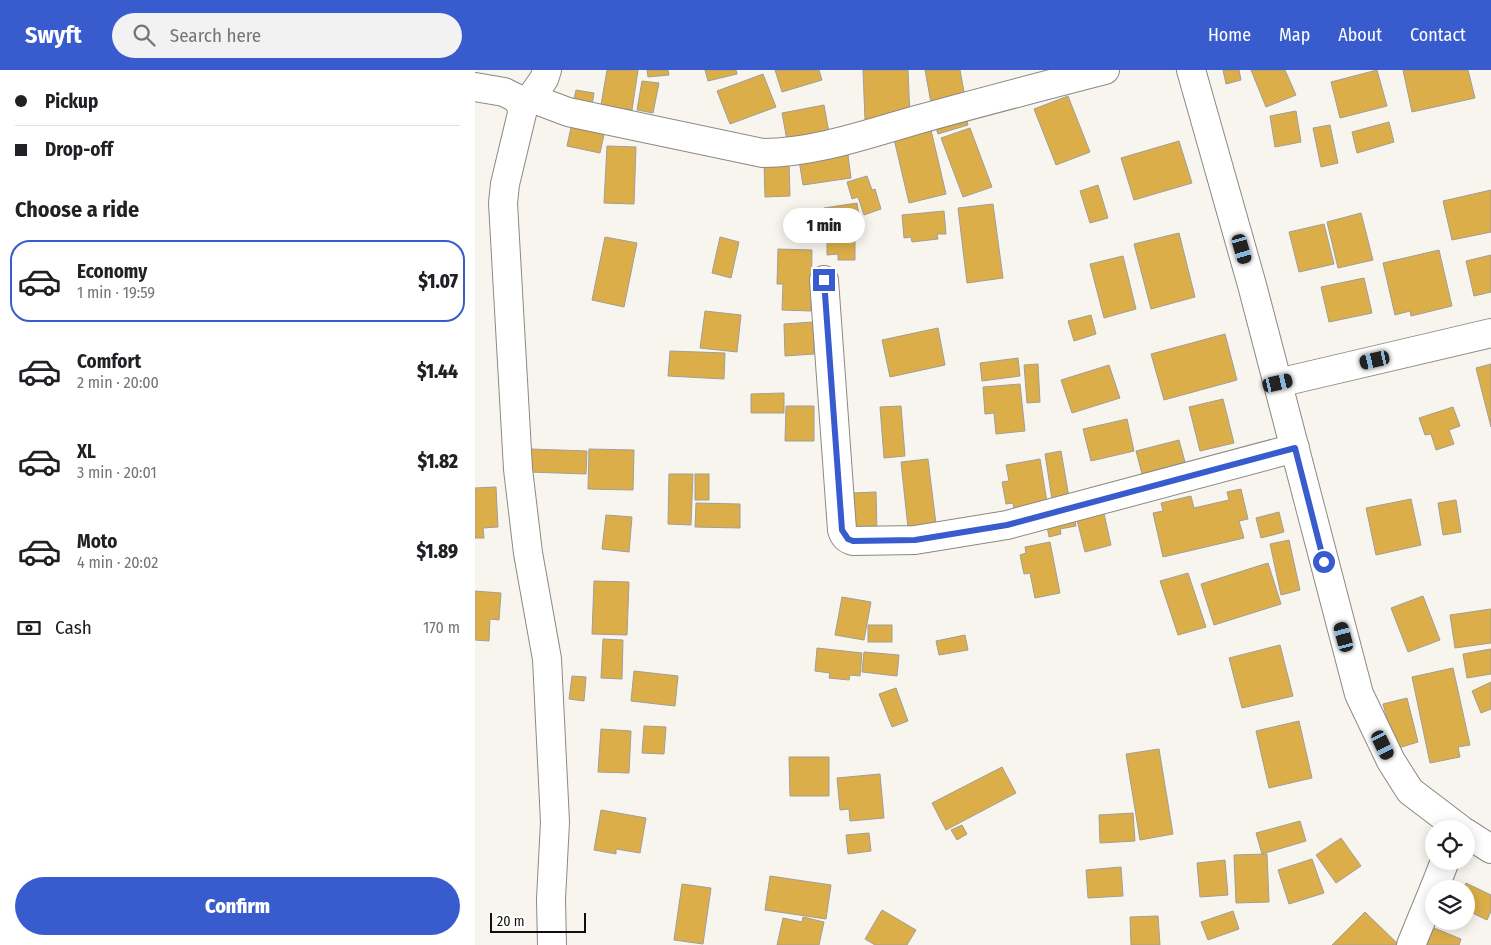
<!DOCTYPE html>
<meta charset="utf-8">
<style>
body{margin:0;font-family:"Fira Sans Condensed",sans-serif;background:#f2f2f2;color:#202124;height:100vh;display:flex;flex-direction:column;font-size:19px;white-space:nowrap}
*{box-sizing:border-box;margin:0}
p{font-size:16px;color:#757577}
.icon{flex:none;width:28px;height:28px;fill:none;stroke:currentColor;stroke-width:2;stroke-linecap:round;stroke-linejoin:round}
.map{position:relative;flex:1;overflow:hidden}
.drawer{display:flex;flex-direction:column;background:#fff;width:475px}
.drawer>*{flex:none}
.banner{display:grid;align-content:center;height:110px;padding:0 15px;background:#fff}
.tools{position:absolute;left:950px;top:750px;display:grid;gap:10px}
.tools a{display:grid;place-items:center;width:50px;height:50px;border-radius:50%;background:#fff;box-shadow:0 2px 12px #0003;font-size:25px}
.scale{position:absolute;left:15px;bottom:12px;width:96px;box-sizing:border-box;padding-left:5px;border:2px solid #100f0d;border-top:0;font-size:14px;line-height:18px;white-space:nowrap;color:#100f0d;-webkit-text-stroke:4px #fff;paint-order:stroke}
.end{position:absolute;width:22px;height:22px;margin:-11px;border:6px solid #385ccd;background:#fff;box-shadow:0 0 0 2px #fff}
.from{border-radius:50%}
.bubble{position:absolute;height:35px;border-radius:18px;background:#fff;box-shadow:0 2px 12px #0003;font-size:16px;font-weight:800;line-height:35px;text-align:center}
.car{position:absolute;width:15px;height:30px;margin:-15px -8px;border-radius:6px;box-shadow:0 0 4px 1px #0007;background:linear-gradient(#222 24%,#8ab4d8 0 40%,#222 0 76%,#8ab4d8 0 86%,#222 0)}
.banner b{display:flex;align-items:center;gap:18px;height:48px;font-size:19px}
.banner b+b{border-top:1px solid #e0e0e0}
.banner i{width:12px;height:12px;background:#202124}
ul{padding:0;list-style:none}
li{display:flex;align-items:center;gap:15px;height:82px;margin:0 10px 8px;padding:0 5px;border:2px solid transparent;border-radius:20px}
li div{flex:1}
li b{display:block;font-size:19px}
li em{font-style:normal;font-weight:800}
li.active{border-color:#385ccd}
li>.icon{width:45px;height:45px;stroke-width:1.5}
h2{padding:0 15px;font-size:22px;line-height:60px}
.pay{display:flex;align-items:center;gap:12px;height:55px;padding:0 15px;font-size:19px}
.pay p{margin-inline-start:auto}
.action{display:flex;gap:10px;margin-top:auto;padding:10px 15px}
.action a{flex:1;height:58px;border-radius:30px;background:#385ccd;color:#fff;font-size:20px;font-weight:800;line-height:58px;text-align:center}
header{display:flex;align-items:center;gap:30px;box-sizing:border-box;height:70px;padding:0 25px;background:#385ccd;color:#fff}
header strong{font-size:24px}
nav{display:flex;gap:28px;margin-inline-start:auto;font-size:18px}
.search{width:350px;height:45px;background:#f2f2f2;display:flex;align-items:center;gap:12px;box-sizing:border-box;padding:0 18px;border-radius:28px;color:#757577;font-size:19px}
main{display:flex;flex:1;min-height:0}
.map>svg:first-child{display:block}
.building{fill:#dcae49;stroke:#a19e98}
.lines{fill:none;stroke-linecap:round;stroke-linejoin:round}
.minor-casing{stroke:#8c8984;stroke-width:30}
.minor{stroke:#fff;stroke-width:28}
.route{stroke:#385ccd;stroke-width:6}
</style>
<header>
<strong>Swyft</strong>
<div class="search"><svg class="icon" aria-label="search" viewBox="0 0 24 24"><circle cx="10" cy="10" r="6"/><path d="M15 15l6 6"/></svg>Search here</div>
<nav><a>Home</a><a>Map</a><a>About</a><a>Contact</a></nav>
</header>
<main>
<section class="drawer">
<div class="banner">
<b><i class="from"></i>Pickup</b>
<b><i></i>Drop-off</b>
</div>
<h2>Choose a ride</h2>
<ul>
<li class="active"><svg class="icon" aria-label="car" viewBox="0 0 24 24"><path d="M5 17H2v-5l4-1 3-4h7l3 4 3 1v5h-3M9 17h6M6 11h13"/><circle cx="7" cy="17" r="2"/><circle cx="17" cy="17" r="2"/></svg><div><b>Economy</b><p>1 min · 19:59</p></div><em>$1.07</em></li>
<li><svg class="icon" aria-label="car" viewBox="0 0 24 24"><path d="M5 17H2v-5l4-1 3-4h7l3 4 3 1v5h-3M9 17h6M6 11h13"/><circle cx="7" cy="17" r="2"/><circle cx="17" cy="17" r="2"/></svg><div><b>Comfort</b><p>2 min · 20:00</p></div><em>$1.44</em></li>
<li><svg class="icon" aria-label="car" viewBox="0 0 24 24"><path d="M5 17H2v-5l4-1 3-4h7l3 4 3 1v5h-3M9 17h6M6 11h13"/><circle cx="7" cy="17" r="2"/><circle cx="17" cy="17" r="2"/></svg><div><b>XL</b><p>3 min · 20:01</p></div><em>$1.82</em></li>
<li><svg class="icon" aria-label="car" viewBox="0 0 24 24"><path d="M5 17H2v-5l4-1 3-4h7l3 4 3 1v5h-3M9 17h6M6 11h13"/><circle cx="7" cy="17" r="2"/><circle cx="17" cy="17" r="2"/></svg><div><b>Moto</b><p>4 min · 20:02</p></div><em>$1.89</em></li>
</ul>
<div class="pay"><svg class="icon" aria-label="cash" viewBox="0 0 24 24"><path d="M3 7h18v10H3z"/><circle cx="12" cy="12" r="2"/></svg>Cash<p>170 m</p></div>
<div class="action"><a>Confirm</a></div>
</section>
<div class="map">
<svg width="1016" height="875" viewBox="0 0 1016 875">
<rect width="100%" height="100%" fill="#f8f5ee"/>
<g class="building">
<polygon points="132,0 163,0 157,40 126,35"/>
<polygon points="172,0 193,0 194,5 173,7"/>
<polygon points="230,0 261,0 262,4 233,11"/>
<polygon points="300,0 344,0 347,10 307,22"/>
<polygon points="388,0 433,0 435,48 390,50"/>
<polygon points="450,0 485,0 490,27 456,33"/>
<polygon points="748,0 764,0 766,10 751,14"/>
<polygon points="776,0 810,0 821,25 791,37"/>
<polygon points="902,0 912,36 865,48 856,12"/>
<polygon points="928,0 993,0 1000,28 937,42"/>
<polygon points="288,4 301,37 255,54 242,21"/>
<polygon points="167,11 184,13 178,43 162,40"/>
<polygon points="101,20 119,23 116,42 97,38"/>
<polygon points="593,26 615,82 581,95 559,39"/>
<polygon points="349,35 355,68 313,76 307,43"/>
<polygon points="821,41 826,72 800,77 795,46"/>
<polygon points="490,43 493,55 463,64 459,52"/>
<polygon points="98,48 131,55 125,83 92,76"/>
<polygon points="914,52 919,72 882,83 877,62"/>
<polygon points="855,55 863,93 846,97 838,58"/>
<polygon points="495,58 517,117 488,127 466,68"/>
<polygon points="456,60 471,124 434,133 419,69"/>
<polygon points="704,71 717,113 659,130 646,88"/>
<polygon points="132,76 161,77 159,134 129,133"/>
<polygon points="372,77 376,108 328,115 323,84"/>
<polygon points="314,92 315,126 290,127 289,93"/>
<polygon points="392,106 397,120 400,119 406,139 389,145 383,127 377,129 372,112"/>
<polygon points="623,115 633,148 615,153 605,121"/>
<polygon points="1016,120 1016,162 977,170 968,131"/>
<polygon points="382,133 386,158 352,162 349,138"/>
<polygon points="518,134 528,208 492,213 483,138"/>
<polygon points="469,141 471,164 462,164 463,169 437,172 436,167 429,168 427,145"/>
<polygon points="886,143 898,190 863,198 852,152"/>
<polygon points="849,154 859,194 824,202 814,162"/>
<polygon points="704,163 720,227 676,239 659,174"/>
<polygon points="380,164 380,190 363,190 363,184 352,185 352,165"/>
<polygon points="130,167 162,173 149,237 117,230"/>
<polygon points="245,167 264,172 256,208 237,203"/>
<polygon points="303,179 337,180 336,241 307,240 308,214 302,214"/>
<polygon points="964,180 977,236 936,246 935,241 920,245 908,193"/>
<polygon points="1016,185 1016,222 999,226 991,191"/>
<polygon points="648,186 661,239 629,248 615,194"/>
<polygon points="889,208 897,243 854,252 846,217"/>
<polygon points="230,241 266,245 262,282 225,278"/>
<polygon points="616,245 621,264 599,271 593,251"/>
<polygon points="338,252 339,284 310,286 309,254"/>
<polygon points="463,258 470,295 415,307 407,270"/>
<polygon points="750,264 762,310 689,330 676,284"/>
<polygon points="195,281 250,283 249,309 193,306"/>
<polygon points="543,288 545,306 507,311 505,293"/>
<polygon points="563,294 565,332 552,333 549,295"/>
<polygon points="1016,294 1016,357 1001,298"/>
<polygon points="634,295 645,328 597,343 586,310"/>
<polygon points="545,314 550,361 521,364 519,343 510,344 508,317"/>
<polygon points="309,323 309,343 276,343 276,324"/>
<polygon points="748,329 759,373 725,381 714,337"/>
<polygon points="311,336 339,336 339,371 310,371"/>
<polygon points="426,336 430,386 409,388 405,337"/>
<polygon points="978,337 985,356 974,360 979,374 961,380 956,364 950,365 944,348"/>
<polygon points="652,349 659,381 616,391 608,359"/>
<polygon points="704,370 710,392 667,404 661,381"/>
<polygon points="55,379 112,381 111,404 54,402"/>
<polygon points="114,379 159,380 158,420 113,419"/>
<polygon points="586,381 595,433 578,436 570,384"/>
<polygon points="453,389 461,454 433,458 426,392"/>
<polygon points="565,389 573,438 540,444 538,433 531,434 527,412 534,411 531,395"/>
<polygon points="194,404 218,404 216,455 193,454"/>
<rect x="220" y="404" width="14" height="26"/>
<polygon points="21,417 23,457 8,458 9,468 0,468 0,418"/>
<polygon points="766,419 773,449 764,451 769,468 688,487 678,443 688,441 686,433 716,426 719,438 754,430 752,422"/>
<polygon points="401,422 402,461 378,462 377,423"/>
<polygon points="936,429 946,475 901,485 891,438"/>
<polygon points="981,430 986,462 968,465 963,433"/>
<polygon points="221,433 265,434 265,458 220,457"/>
<polygon points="628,439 636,475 610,482 601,446"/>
<polygon points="804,442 809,462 786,468 781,448"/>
<polygon points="131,445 157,447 154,482 127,479"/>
<polygon points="599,445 601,456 585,459 586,464 574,467 571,451"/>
<polygon points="814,470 825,520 806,525 795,474"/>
<polygon points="575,472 585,523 560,528 555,503 549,504 545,485 551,483 550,477"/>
<polygon points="793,493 806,534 739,555 726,514"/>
<polygon points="713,503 731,557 703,565 685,511"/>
<polygon points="119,511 154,512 152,565 117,564"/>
<polygon points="0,521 26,523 24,550 15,549 14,571 0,570"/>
<polygon points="948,526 965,570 933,582 916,538"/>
<polygon points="367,527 396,532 389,570 360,565"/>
<polygon points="1016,539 1016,573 980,578 975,545"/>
<rect x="393" y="555" width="24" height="17"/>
<polygon points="490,565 493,580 464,585 461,571"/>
<polygon points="128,569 148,570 147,609 126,608"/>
<polygon points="805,575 818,626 767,638 754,588"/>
<polygon points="342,578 387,583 385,606 375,605 374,610 354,608 355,603 340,601"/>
<polygon points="1016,579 1016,604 992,608 988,584"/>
<polygon points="389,582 424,585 422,606 387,602"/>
<polygon points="978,598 995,675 983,677 985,687 955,693 937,607"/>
<polygon points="159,601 203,606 200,636 156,631"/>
<polygon points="97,606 111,607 109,631 94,629"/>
<polygon points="1016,612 1016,639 1006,643 997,621"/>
<polygon points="421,618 433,651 417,657 404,624"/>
<polygon points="932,628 943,672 920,679 908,634"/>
<polygon points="824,651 837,708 794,718 781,661"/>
<polygon points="169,656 191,657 189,684 167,683"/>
<polygon points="126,659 156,661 154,703 123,702"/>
<polygon points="684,679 698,764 665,770 651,684"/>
<polygon points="314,687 354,687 354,726 315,726"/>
<polygon points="527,697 541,723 471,760 457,733"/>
<polygon points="405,704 409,748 375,751 374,739 365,740 362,708"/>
<polygon points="126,740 171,748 165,783 141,779 141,784 119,780"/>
<polygon points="658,743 660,771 625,773 624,745"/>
<polygon points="825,751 831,771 787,784 781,763"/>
<polygon points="487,755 492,764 482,770 476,760"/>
<polygon points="394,763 396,781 373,784 371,765"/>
<polygon points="866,768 886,796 861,813 841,785"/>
<polygon points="792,784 794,832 761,833 759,785"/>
<polygon points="837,789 849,823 814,834 803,800"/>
<polygon points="750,790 753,825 725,827 722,793"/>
<polygon points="646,797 648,826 613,828 611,800"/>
<polygon points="295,806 356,815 351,849 290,840"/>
<polygon points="991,813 1016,825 1016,841 1012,850 991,840 991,819 988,819"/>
<polygon points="207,814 236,818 228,874 199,870"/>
<polygon points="407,840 441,860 432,875 400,875 390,869"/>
<polygon points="758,841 764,859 733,870 726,852"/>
<polygon points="890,842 924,875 857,875"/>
<polygon points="683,846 685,875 656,875 655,847"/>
<polygon points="328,847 349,852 344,875 302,875 308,848 327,852"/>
<polygon points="959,858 986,869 984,875 952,875"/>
</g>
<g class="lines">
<g class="minor-casing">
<g id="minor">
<polyline points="72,0 69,9 48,39 30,114 28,133 43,399 53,483 72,589 80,752 76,829 77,875"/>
<polyline points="716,0 777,215 884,624 916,691 935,721 985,759"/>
<polyline points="0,17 29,22 41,28 48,39"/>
<path d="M56 28 93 42 288 83C340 83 395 63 445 49 506 32 568 16 630 0"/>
<path d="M349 210 367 460C369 467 372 469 378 471L440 470 532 455 820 378"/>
<polyline points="803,313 1016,263"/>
<polyline points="991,763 1016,779"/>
<polyline points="959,819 970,791"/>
<polyline points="936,875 959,819"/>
</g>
</g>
<use href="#minor" class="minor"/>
</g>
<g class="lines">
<polyline class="route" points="349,210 367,460 373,469 378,471 440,470 532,455 820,378 849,492"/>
</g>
</svg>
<div class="tools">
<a><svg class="icon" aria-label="locate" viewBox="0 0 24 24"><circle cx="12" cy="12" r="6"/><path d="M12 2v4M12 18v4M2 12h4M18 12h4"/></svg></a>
<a><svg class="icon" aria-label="layers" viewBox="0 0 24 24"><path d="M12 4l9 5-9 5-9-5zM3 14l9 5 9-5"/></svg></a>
</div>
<div class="scale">20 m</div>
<i class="end from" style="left:849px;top:492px"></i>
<i class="end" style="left:349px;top:210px"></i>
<div class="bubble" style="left:308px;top:138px;width:82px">1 min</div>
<i class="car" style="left:767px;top:179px;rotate:164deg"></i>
<i class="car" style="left:900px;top:290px;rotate:257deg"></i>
<i class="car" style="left:803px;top:313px;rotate:77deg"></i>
<i class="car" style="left:869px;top:567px;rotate:345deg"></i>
<i class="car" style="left:908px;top:675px;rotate:154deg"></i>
</div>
</main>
